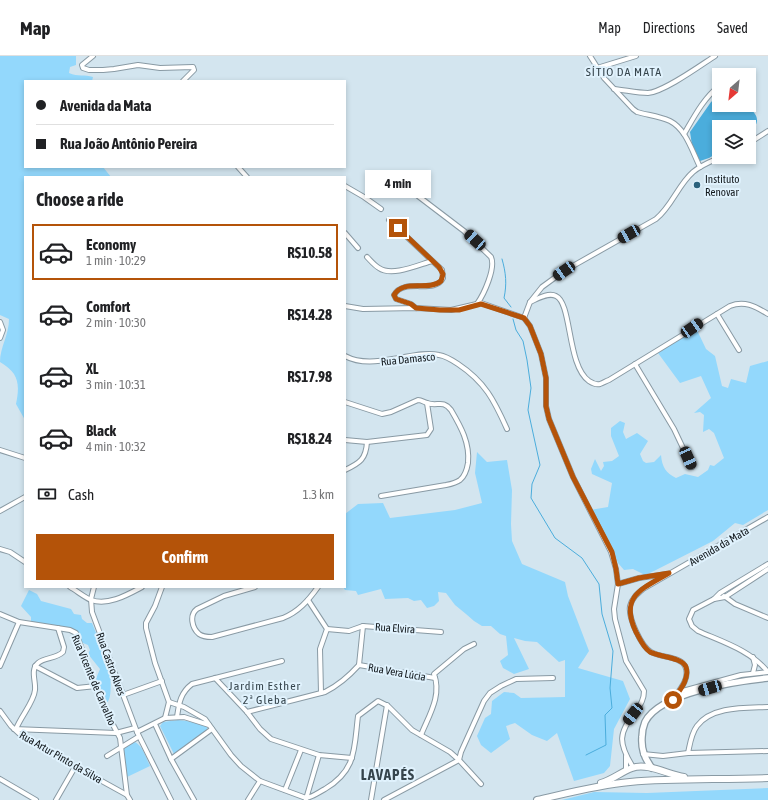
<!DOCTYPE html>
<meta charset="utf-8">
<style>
body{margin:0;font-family:"Asap Condensed",sans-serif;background:#f2f2f2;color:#202124;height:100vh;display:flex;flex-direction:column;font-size:15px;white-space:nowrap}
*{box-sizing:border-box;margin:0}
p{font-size:13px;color:#757577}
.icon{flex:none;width:22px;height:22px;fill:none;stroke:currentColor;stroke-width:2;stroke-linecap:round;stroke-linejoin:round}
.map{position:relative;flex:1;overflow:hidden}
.details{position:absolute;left:24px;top:120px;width:322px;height:412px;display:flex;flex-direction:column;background:#fff;border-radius:0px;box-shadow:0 2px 6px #0003}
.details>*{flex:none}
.hud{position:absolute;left:24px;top:24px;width:322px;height:88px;border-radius:0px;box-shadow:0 2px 6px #0003;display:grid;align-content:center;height:88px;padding:0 12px;background:#fff}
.needle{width:26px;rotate:208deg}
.fabs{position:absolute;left:712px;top:12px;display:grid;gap:8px}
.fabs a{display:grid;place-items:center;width:44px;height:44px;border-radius:0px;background:#fff;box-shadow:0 2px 6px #0003;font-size:20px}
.end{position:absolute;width:18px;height:18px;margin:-9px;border:5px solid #b45309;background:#fff;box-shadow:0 0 0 2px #fff}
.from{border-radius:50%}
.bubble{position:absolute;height:28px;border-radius:0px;background:#fff;box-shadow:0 2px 6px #0003;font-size:13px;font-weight:700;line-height:28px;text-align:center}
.car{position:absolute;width:12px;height:24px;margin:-12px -6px;border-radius:5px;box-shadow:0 0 3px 1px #0007;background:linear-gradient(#222 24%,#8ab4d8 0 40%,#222 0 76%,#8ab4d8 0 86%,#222 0)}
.hud b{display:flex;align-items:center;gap:14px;height:38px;font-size:15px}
.hud b+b{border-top:1px solid #e0e0e0}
.hud i{width:10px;height:10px;background:#202124}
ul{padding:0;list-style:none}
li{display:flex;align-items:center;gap:12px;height:56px;margin:0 8px 6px;padding:0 4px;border:2px solid transparent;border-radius:0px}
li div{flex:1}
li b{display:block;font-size:15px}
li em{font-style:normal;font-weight:700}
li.on{border-color:#b45309}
li>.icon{width:36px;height:36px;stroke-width:1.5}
h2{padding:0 12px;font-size:18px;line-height:48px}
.pay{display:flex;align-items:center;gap:10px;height:44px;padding:0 12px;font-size:15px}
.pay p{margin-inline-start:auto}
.primary-button{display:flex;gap:8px;margin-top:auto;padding:8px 12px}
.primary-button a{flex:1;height:46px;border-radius:0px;background:#b45309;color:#fff;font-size:16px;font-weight:700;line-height:46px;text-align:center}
header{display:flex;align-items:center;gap:24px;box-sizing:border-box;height:56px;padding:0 20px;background:#fff;border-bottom:1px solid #e0e0e0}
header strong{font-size:19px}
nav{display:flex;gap:22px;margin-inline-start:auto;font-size:14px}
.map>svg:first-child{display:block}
.green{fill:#93d8fc}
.water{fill:#4baddc}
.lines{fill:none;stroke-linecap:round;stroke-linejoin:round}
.stream{stroke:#4baddc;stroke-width:1}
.minor-casing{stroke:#899aa4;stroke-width:6}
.secondary-casing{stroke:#899aa4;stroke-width:8}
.primary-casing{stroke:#899aa4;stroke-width:8}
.minor{stroke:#fff;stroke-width:4}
.secondary{stroke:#fff;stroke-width:5.5}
.primary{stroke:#fff;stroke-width:6}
.route{stroke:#b45309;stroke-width:5}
.poi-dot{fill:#2b627d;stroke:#e0f2fd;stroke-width:1.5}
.labels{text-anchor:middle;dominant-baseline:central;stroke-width:4;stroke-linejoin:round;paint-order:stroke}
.poi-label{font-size:11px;fill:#11171b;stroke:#e0f2fd;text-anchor:start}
.street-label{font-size:11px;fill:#11171b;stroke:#e0f2fd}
.neighbourhood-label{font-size:12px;letter-spacing:1px;fill:#36454d;stroke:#e0f2fd}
.district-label{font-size:15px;font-weight:bold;letter-spacing:1px;fill:#36454d;stroke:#e0f2fd}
</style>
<header>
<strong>Map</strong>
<nav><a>Map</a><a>Directions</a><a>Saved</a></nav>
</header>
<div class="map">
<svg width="768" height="744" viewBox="0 0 768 744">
<rect width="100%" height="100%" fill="#d3e5ef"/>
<g class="green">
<path d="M0 0H76V9L70 11 69 17C78 21 85 18 93 21L92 25H25V111H103L111 121H25V364L16 348C20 328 19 317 0 306 0 291 9 279 9 263L0 259Z"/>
<path d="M696 272 706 293 715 300 722 330 728 332 731 323 746 327 750 310 768 305V454L743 469 735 467 713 485 654 515 645 519 633 513 624 514 618 507 609 486 590 454 608 451 612 427 592 418 591 413 595 403 601 415 604 410 603 406 612 405 619 400 611 380V372L620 365 625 367 623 376 626 383 637 377 648 385 640 398 643 405 646 407 654 406 661 399C662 411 666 417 676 422L685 418 698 421 708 414 710 409 714 410 724 402 714 377 709 373 703 376 704 359 700 356 694 357 711 342 701 320 680 327 658 297Z"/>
<polygon points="477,396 487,406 507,404 512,434 511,468 512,485 522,508 565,526 568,540 589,595 578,612 623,625 630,643 614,673 610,710 604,717 574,725 557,677 547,685 532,679 515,667 506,670 510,683 491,697 481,689 477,680 485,662 491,658 492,645 504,636 514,637 521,642 565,641 565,604 559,606 537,586 525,585 514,582 529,613 514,618 503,612 500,605 508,599 506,580 500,578 491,570 482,570 474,565 466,558 455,549 446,537 438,536 439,545 434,550 427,552 421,544 414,545 408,542 385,543 381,533 358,539 356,535 345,534 343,531 345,531 345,458 358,448 383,447 390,462 455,454 482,447 475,417"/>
<path d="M29 534 37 538 41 545 71 553 74 558 81 559 82 563 87 567H92L111 614C109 625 114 642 105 649L95 625 100 613 88 598 90 594 88 589 83 587H81L76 577 31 567V561L21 550Z"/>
<polygon points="178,664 187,665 207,670 207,673 206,675 174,698 160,670 163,666"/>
<path d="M135 686C143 690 146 702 150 710L127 721 123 695 127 690Z"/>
<polygon points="768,732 768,744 562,744 594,736 647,737"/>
</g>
<path class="water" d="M719 39V49H747C758 60 762 65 749 77V71H719V96L709 102 700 105 692 89 690 76 711 46Z"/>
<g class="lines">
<g class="stream">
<path d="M502 203C506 217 507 228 504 242L511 251"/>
<polyline points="513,263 516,274 523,285 527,304 531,332 528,354 540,409 532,428 531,442 555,482 582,502 599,528 602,558 613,595 610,632 612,652 605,659 606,689 586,699"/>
</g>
<g class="minor-casing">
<g id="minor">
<polyline points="93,0 82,9 83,12 89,14 103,14 114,13 138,9 160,12 193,11 194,14 183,25"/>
<path d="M590 0 604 22 633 53 637 56C647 59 659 60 670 65 686 73 692 95 700 111"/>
<polyline points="597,12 636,0"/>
<path d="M614 33C625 34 637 37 648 37 664 36 701 9 715 0"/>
<path d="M684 78C694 61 703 43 719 30"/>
<polyline points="749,87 768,75"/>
<polyline points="238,111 247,121"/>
<polyline points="345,130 364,141 381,153"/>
<path d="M418 140 464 175 491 201C496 212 484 238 477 248"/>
<path d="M389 164 442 214 443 222C435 239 404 221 394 239L396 243 411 248 416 252"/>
<polyline points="345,177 358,192"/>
<path d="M367 201C371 205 374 209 379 212 392 221 418 209 432 205"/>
<path d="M530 246C537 243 548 236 556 240 572 247 567 310 589 325 592 327 596 329 600 328 603 327 606 325 609 324L730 250C745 244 756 251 768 258"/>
<polyline points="345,250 363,253 416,252 451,254 481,247 524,262"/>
<polyline points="717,258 739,294"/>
<path d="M524 262 530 270 541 298 546 322V350L549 363 573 421 611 496 616 513 618 528 614 553 615 563 626 605 644 635C644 643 641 648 636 655 618 677 618 687 633 711"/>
<path d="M524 262 530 246 542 231 564 215 656 163C672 150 678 129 693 116 701 109 712 105 721 101"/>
<polyline points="0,266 3,274 0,282"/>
<path d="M345 300C362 309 381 305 399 302 411 300 426 296 439 299 446 300 452 304 458 308 485 326 494 344 507 373"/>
<polyline points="635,308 674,373 692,411"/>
<path d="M345 346 382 358 391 356 418 344C422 344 423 346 427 347 438 351 442 343 451 354 461 371 470 387 468 407 467 413 465 420 460 424 456 427 451 428 446 429L381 440"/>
<polyline points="345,384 367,386 427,379 431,373 427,347"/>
<polyline points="0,394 25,402"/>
<path d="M345 414C360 407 366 403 367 386"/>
<polyline points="0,455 25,441"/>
<polyline points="0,493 10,496 25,506"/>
<polyline points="618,528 639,522 667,518"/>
<path d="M70 531C77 535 84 541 91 544 108 550 127 539 142 531"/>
<polyline points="94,531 91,543 92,556 137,676 165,662 184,661 209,669"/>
<polyline points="162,531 155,550 146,567 146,572 155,607 169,646"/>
<path d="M255 531 224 540 197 553C189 559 192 572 199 578 203 581 207 581 212 581L283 562C298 556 308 545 318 531"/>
<polyline points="724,540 735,548 768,562"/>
<polyline points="714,543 725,541 768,513"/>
<polyline points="308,544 327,573 320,593 321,637"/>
<polyline points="0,558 19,566 70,574 76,577 102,648 120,682 127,739 130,744"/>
<polyline points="327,573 349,575 363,570 441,576"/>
<polyline points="359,609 435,622"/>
<polyline points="359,609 363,570"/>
<polyline points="0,610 19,566"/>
<polyline points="35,610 77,632 96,630"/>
<path d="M768 616C750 594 723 586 698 575L692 570 689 563 693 554 714 543 720 537 768 508"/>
<polyline points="753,617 755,609 753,601"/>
<polyline points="215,622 247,656 260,673 271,683 319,699 352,702"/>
<polyline points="679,636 741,619 768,616"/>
<polyline points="123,639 162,625"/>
<path d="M673 643C679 635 691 622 685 610 680 600 661 602 651 596 641 590 628 562 630 550 632 542 637 538 643 533L768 461"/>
<path d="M169 646 184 651 205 663 231 699 241 710 260 725 306 742C313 741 319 736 325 733 357 714 354 692 358 660L378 645 388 650 412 674 450 696 459 704 481 728"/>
<polyline points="0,655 11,670 24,682 127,739"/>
<path d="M247 656 325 636C337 630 350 619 359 609"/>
<path d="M177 661C179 648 180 637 192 628L282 605"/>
<polyline points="165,662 169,646"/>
<polyline points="155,668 171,703 194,744"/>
<polyline points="14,673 116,677 135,672"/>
<path d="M16 673C21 660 34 646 35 634 36 625 30 614 38 607 45 601 56 603 63 596L64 591 58 572"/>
<polyline points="137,676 171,744"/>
<path d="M421 679C429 659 442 640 434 618L464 593 474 588"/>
<path d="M688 697C690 688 691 678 697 670 712 650 745 652 768 651"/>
<polyline points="643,698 663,700 688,697 768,695"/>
<polyline points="107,700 138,681"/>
<polyline points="171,703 212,673"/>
<polyline points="626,715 626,700"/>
<polyline points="0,723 36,744"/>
<polyline points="285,734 301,694"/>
<polyline points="306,743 319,699"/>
<polyline points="56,744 75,711"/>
<polyline points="248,744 260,725"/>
<polyline points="371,744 387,649"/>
<polyline points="384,744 459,704 461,696 484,645 490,637 501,630 516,623 553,622"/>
</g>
</g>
<g class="secondary-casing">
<path id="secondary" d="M652 712C644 702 641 693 642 681 642 676 643 671 645 666 660 636 738 625 768 622"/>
</g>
<g class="primary-casing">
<g id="primary">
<path d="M601 727C612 724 621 716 632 712 647 706 669 719 684 721"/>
<path d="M537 744C568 737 598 729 630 726 676 722 722 724 768 722"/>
</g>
</g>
<use href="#minor" class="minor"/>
<use href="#secondary" class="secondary"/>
<use href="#primary" class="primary"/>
</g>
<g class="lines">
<path class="route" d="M398 172 439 211 443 218 441 225C428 236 404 222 394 239L396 243 411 248 416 252 440 254H459L481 248 524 262 530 270 541 298 546 322V350L549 363 573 421 612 496 616 513 618 528 639 522 669 517C642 533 619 540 636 576 640 583 643 591 650 596 659 601 682 601 686 611 690 623 679 635 673 644"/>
</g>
<circle class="poi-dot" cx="697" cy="129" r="4"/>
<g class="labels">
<g class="poi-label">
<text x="705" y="123">Instituto<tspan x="705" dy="13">Renovar</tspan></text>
</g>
<g class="street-label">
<text transform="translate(408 303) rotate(-6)">Rua Damasco</text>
<text transform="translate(719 490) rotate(-30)">Avenida da Mata</text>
<text transform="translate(395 572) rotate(4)">Rua Elvira</text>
<text transform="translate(111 608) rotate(70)">Rua Castro Alves</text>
<text transform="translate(397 616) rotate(10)">Rua Vera Lúcia</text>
<text transform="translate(94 624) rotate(67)">Rua Vicente de Carvalho</text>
<text transform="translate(61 701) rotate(30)">Rua Artur Pinto da Silva</text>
</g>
<g class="neighbourhood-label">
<text x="624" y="16">SÍTIO DA MATA</text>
<text x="265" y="630">Jardim Esther<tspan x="265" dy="14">2ª Gleba</tspan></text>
</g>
<g class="district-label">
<text x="388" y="718">LAVAPÉS</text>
</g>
</g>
</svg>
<div class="fabs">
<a><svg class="needle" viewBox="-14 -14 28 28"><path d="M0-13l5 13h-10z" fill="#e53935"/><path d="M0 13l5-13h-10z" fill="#757577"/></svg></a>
<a><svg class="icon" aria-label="layers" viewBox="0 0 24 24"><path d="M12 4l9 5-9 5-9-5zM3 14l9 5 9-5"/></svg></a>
</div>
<i class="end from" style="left:673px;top:644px"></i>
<i class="end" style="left:398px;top:172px"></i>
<div class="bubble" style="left:365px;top:114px;width:66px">4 min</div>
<i class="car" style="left:629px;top:178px;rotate:241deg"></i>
<i class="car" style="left:475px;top:184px;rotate:312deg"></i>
<i class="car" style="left:564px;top:215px;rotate:236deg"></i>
<i class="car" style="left:692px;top:272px;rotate:56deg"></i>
<i class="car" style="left:688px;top:402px;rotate:156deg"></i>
<i class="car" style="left:710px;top:632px;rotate:254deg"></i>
<i class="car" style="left:633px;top:658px;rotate:218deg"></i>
<div class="hud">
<b><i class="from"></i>Avenida da Mata</b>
<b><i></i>Rua João Antônio Pereira</b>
</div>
<section class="details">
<h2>Choose a ride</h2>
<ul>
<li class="on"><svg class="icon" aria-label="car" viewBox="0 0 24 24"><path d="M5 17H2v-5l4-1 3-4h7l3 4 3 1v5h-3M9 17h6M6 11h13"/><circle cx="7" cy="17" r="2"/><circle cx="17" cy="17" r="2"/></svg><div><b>Economy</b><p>1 min · 10:29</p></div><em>R$10.58</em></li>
<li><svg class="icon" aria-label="car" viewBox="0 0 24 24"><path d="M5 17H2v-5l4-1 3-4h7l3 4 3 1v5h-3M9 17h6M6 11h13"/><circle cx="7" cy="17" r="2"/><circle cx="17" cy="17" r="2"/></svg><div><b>Comfort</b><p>2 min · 10:30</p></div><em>R$14.28</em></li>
<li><svg class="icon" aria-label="car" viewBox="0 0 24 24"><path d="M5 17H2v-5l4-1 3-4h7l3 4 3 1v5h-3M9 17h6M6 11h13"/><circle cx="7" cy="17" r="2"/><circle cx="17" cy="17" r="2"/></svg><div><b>XL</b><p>3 min · 10:31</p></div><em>R$17.98</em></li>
<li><svg class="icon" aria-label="car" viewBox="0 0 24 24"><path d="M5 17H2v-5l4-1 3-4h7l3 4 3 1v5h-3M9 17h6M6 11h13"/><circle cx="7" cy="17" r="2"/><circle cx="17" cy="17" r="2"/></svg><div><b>Black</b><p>4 min · 10:32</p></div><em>R$18.24</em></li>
</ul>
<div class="pay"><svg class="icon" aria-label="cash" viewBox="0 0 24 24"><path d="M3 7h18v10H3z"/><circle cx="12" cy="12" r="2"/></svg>Cash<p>1.3 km</p></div>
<div class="primary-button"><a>Confirm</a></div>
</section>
</div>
